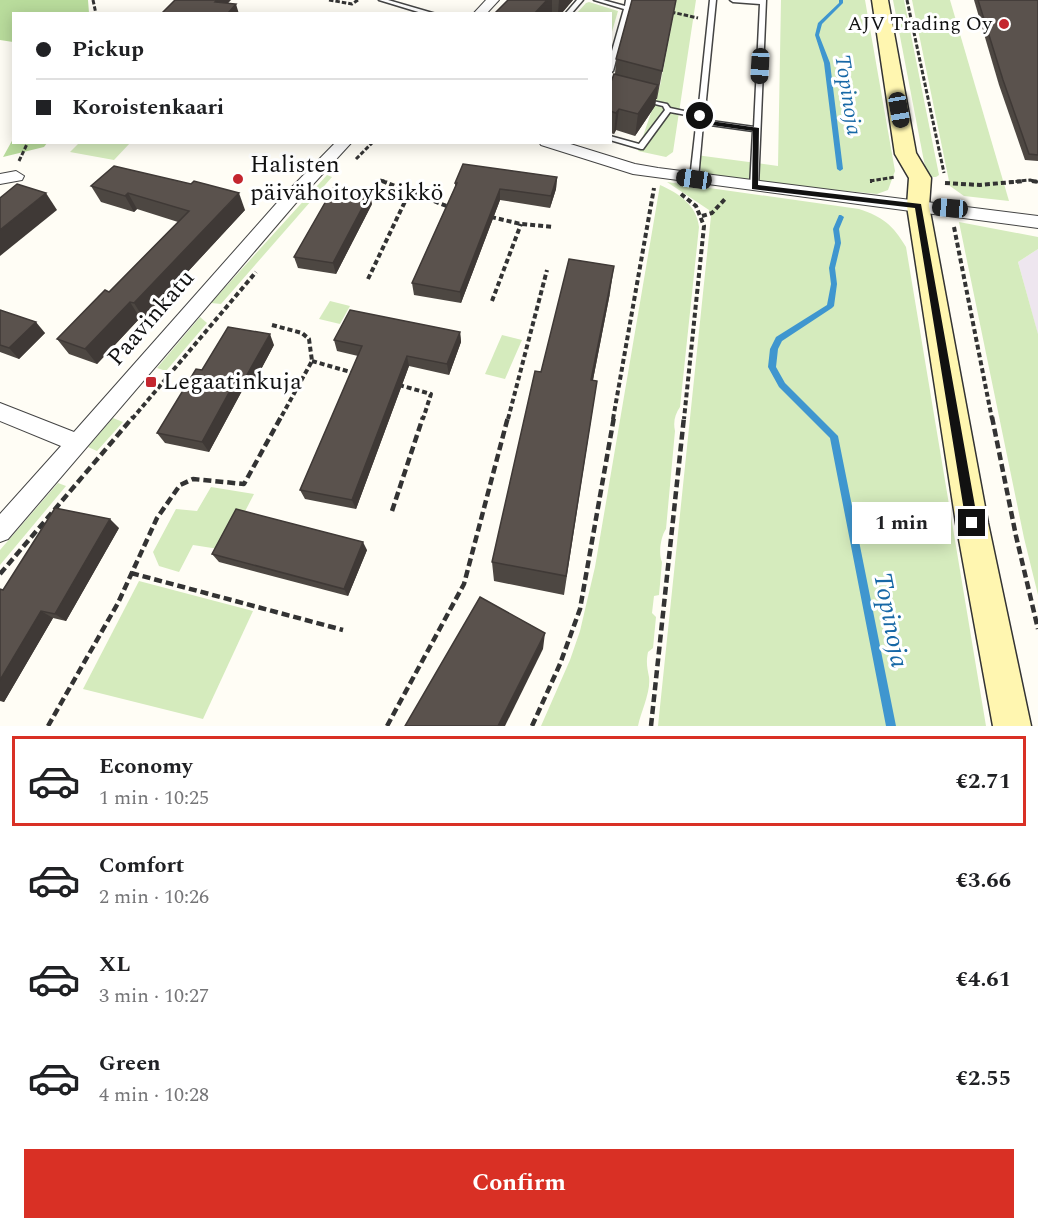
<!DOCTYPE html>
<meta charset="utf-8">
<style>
body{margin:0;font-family:Spectral,serif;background:#f6f6f6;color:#202124;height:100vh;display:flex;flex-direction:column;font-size:22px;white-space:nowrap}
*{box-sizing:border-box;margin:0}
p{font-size:20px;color:#757577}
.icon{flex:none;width:33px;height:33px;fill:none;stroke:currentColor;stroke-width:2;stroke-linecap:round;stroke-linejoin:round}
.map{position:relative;height:726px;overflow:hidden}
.details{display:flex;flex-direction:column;background:#fff;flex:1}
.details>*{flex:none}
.banner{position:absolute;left:12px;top:12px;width:600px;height:132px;border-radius:0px;box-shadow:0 3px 15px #0003;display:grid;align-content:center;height:132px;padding:0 24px;background:#fff}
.end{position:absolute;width:27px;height:27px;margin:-14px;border:8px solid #111;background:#fff;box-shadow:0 0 0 3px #fff}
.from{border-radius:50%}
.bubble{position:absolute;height:42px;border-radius:0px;background:#fff;box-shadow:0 3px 15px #0003;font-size:20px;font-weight:700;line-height:42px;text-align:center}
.car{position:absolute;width:18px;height:36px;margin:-18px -9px;border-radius:8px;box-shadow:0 0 4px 2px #0007;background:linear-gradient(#222 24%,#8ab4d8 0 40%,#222 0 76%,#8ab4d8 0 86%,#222 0)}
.banner b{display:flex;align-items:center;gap:21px;height:57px;font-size:22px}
.banner b+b{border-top:2px solid #e0e0e0}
.banner i{width:15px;height:15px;background:#202124}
ul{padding:10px 0 0;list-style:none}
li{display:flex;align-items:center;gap:18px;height:90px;margin:0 12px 9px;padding:0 12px;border:3px solid transparent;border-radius:0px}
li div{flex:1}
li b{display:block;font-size:22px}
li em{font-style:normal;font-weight:700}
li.current{border-color:#d93025}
li>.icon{width:54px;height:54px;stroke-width:1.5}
.cta{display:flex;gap:12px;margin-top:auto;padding:12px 24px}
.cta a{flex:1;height:69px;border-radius:0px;background:#d93025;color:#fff;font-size:24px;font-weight:700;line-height:69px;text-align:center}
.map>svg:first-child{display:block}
.industrial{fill:#eee6ef}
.green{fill:#d5ebbd}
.forest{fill:#b9dc9c}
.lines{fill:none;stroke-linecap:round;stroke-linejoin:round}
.stream{fill:#3f96cf;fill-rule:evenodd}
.lane-casing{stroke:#444;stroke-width:3}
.street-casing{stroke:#444;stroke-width:2}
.secondary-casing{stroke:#333;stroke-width:3}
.path-far2{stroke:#333;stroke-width:3;stroke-dasharray:4.5 2;stroke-linecap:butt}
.path-far1{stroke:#333;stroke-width:4;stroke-dasharray:5 3;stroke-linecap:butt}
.path{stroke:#333;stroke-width:4.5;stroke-dasharray:8 4;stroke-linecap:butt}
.lane{fill:#fff;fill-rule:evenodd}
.street{fill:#fff;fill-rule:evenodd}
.secondary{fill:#fff6b0;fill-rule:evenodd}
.wall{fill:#4d4742}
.shaded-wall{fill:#3f3936}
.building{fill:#5a524d;stroke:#3f3936;stroke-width:1.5}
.route{fill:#111}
.poi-dot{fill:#c4262e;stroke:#fff;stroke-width:2}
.labels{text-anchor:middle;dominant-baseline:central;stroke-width:6;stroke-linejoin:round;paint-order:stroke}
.far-poi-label{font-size:20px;fill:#111;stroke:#fff;text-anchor:end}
.far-water-label{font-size:22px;font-style:italic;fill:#1768a6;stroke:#fff}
.poi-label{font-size:24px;fill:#111;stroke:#fff;text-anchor:start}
.street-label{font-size:24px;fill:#111;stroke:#fff}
.water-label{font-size:26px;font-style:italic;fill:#1768a6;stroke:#fff}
</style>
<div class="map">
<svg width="1038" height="726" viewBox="0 0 1038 726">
<rect width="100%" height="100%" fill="#fffdf5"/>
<polygon class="industrial" points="1038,249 1038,335 1018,262"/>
<g class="green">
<polygon points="676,0 696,0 673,152 666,157 638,151 660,86"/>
<polygon points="781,0 865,0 895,171 888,190 877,194 767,183 702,173 696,155 778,166"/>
<polygon points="893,0 904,0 939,175 936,177 927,177"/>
<polygon points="912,0 950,0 1009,201 964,196 950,186"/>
<polygon points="589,2 618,11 611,35 610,14 577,13 586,3"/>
<polygon points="80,142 130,142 130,143 114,160 70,152"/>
<polygon points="327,175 332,177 221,304 211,303"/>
<path d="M667 182 859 209C883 217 893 225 906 247L986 726H658L711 216 709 210Z"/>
<path d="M660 185C678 193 697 205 699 227L680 407C675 414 673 422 675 431L666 529C661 536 658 553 662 562L659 595 654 596 652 613 656 617 653 648 648 652C646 662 647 667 649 677 651 692 641 711 638 726H541L570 660 580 631 595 567Z"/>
<polygon points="959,222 1038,237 1038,249 1018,262 1038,334 1038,595 1024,538"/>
<polygon points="330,301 350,306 340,324 319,319"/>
<polygon points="200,317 207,323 166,371 157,368"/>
<polygon points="502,335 522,340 505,379 485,374"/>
<polygon points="113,418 123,422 97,451 88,447"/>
<polygon points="58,483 66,486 0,565 0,550"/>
<polygon points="211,487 254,494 225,550 193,545 179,572 159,566 153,552 176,509 197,511"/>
<polygon points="139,581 253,611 203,719 83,689"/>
</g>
<g class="forest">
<polygon points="0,0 88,0 89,13 14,14 13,42 0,40"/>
<polygon points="13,139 14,142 47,143 44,147 3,157"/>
</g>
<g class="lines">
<g class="stream">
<polygon points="839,0 843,0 843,3 822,24 819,35 830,63 843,169 840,171 837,169 824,63 815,35 818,23 839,3"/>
<polygon points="839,215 841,215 844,217 839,229 841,243 835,268 837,284 834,306 832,308 782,341 778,349 776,367 785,383 838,436 896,726 886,726 830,438 779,387 768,367 770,349 776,337 827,305 831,284 829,268 835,243 833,229"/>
</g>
<g class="lane-casing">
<g id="lane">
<polygon points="379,0 388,0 436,14 425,14"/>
<polygon points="577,0 583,0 571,14 565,14"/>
<polygon points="594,0 603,0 625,6 626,0 632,0 613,71 610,73 610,58 624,9"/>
<polygon points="710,0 716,0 704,120 754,127 760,4 733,2 730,0 766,0 758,187 754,189 750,187 753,131 703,124 698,179 694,181 690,179 697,117 670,112 643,149 641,149 610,140 610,136 639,144 665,110 663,106 643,101 643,99 667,104 670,108 698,114"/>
</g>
</g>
<g class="street-casing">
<g id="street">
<polygon points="486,0 499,0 486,14 473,14"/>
<polygon points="336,142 352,142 295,204 8,539 0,542 0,514 61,446 0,421 0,403 74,432 283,196"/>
<polygon points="539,142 564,142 635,164 658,168 1038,216 1038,228 633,174 541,145"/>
<polygon points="16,171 24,176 22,180 0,184 0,174"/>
</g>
</g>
<g class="secondary-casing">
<polygon id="secondary" points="872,0 888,0 916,153 931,178 929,206 988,523 1031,726 993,726 956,523 907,206 909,178 895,154"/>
</g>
<g class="path-far2">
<polyline points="93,0 96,14"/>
<polyline points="329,0 352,4 358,0"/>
<polyline points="907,0 944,173"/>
<polyline points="671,12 698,18"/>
<polyline points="356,159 373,142"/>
<polyline points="19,161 28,142"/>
<polyline points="380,180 387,182"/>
<polyline points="870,181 895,177"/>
<polyline points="1009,182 1030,180 1038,182"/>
</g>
<g class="path-far1">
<polyline points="382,181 449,207"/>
<polyline points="870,181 872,181"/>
<polyline points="1032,181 1038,182"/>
<polyline points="945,183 980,185 1024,181"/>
<polyline points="681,194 696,206 704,226 684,419"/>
<polyline points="702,216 712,213 725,199"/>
<polyline points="491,217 521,224 554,227"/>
<polyline points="954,227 992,419"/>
<polyline points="368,279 410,191"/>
<polyline points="492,301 521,224"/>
<polyline points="272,325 302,333 309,339 312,361 280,419"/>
<polyline points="312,361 354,373"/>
<polyline points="399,385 431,394 423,419"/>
<polyline points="132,419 256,272"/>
<polyline points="508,419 547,270"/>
<polyline points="613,419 654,188"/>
</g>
<g class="path">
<polyline points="992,417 1016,536 1038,629"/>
<polyline points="392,511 423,417"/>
<polyline points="131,573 343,630"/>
<polyline points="0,574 133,417"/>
<polyline points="48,726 118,603 157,518 180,485 193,479 244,484 281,417"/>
<polyline points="387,726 464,584 508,417"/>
<polyline points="532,726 560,664 580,609 614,417"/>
<polyline points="651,726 684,417"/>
</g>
<use href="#lane" class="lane"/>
<use href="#street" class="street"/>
<use href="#secondary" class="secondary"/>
</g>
<g class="wall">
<polygon points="508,0 573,0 561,14 494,14"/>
<polygon points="632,0 676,0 657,99 656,99 655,106 635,136 616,130 614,134 610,133 610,81 611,82 615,74 616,59"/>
<polygon points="974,0 1038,0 1038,161 1025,160 999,85"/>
<polygon points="557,177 556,189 550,208 500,200 461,303 414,295 412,283 455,187 455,183"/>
<polygon points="91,186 245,210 144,319 140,318 97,364 69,354 57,339 109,292 178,222 137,209 134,212 101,202"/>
<polygon points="372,204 336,274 298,268 294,257"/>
<polygon points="610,293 593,380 597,381 564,595 494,581 492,562"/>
<polygon points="0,310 45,333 19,359 0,352"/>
<polygon points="460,332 461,342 449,375 409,366 356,509 305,499 300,490 358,356 337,351 334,340"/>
<polygon points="274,345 250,390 243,389 209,452 165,443 157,433 202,370"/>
<polygon points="119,528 66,621 53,618 4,702 0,701 0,589 3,590"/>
<polygon points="367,550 348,596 219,562 212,554"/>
</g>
<g class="shaded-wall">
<polygon points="217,0 231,0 219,13 215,2"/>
<polygon points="547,0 552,0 552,14 534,14"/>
<polygon points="559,0 573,0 561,14 558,14"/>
<polygon points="236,4 239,14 229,12"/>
<polygon points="658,85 655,106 635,136 638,114"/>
<polygon points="619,109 616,130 614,134 616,113"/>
<polygon points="557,177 556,189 550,208 551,196"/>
<polygon points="500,189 500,200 461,303 460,292"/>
<polygon points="46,193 57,210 0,256 0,230"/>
<polygon points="128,193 137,209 134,212 125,196"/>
<polygon points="239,193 245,210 144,319 134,303"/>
<polygon points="370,193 372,204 336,274 333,263"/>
<polygon points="614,266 610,293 588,405 591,380"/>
<polygon points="130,302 140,318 97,364 85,349"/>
<polygon points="36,322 45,333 19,359 9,348"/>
<polygon points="460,332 461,342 449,375 447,364"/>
<polygon points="270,334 274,345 250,390 244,380"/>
<polygon points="407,356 409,366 356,509 352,500"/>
<polygon points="237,378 243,389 209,452 202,442"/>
<polygon points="110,519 119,528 66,621 55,614"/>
<polygon points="363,542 367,550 348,596 344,589"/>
<polygon points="41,611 53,618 4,702 0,700 0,680"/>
<polygon points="545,633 543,649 505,726 498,726"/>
</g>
<g class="building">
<polygon points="175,0 217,0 215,2 236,4 229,12 240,14 161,14"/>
<polygon points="508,0 547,0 534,14 494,14"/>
<polygon points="632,0 676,0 662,71 616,59"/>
<polygon points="978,0 1038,0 1038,155 1029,154 1003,80"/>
<polygon points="614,74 658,85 638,114 619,109 616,113 610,111 610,81 611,82"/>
<polygon points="463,164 557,177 551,196 500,189 460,292 412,283 457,183 455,183"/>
<polygon points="114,166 191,184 194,181 239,193 134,303 130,302 85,349 57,339 105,290 109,292 189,211 128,193 125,196 91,186"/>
<polygon points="17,184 46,193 0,230 0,198"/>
<polygon points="334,187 370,193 333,263 294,257"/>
<polygon points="569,259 614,266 591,380 597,381 566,576 492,562 535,371 541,372"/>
<polygon points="0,310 36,322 9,348 0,345"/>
<polygon points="350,310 460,332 447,364 407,356 352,500 300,490 362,346 334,340"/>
<polygon points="228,327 270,334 244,380 237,378 202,442 157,433 196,369 202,370"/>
<polygon points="55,508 110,519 55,614 41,611 0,680 0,589 3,590"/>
<polygon points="236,509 363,542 344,589 212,554"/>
<polygon points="480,597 545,633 498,726 405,726"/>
</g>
<polygon class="route" points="700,113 704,116 704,120 759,128 758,185 921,204 978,523 976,527 968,527 966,523 915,208 752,189 753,131 697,123 697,116"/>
<g class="poi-dot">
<circle cx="1004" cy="24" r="6"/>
<circle cx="238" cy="179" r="6"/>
<rect x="145" y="376" width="12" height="12" rx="3"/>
</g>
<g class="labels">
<g class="far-poi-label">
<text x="992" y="24">AJV Trading Oy</text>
</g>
<g class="far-water-label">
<text transform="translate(848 95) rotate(81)">Topinoja</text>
</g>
<g class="poi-label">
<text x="250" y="165">Halisten<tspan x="250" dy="28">päivähoitoyksikkö</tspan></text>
<text x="163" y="382">Legaatinkuja</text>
</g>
<g class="street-label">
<text transform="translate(151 318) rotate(-49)">Paavinkatu</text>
</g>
<g class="water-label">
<text transform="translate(891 620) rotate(79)">Topinoja</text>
</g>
</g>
</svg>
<i class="end from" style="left:700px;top:116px"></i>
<i class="end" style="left:972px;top:523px"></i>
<div class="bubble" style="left:852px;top:502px;width:99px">1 min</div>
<i class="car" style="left:760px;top:66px;rotate:183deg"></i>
<i class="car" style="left:899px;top:110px;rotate:170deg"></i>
<i class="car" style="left:694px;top:179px;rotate:278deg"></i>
<i class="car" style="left:950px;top:208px;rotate:274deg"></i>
<div class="banner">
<b><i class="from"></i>Pickup</b>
<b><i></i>Koroistenkaari</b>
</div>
</div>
<section class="details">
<ul>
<li class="current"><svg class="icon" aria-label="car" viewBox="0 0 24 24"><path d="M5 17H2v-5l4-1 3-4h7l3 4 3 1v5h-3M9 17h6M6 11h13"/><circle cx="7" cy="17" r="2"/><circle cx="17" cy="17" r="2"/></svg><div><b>Economy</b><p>1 min · 10:25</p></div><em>€2.71</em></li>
<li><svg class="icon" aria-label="car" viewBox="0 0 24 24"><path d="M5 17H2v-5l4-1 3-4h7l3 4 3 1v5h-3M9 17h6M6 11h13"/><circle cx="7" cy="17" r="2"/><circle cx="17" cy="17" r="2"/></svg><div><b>Comfort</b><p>2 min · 10:26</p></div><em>€3.66</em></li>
<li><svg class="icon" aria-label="car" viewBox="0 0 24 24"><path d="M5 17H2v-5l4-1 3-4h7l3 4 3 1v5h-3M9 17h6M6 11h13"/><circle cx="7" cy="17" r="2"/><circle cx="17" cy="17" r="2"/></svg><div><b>XL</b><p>3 min · 10:27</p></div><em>€4.61</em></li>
<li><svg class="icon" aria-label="car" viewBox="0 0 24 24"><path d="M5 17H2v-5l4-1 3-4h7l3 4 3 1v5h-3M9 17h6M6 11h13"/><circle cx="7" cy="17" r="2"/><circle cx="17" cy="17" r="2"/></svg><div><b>Green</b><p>4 min · 10:28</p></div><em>€2.55</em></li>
</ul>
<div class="cta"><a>Confirm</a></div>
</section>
